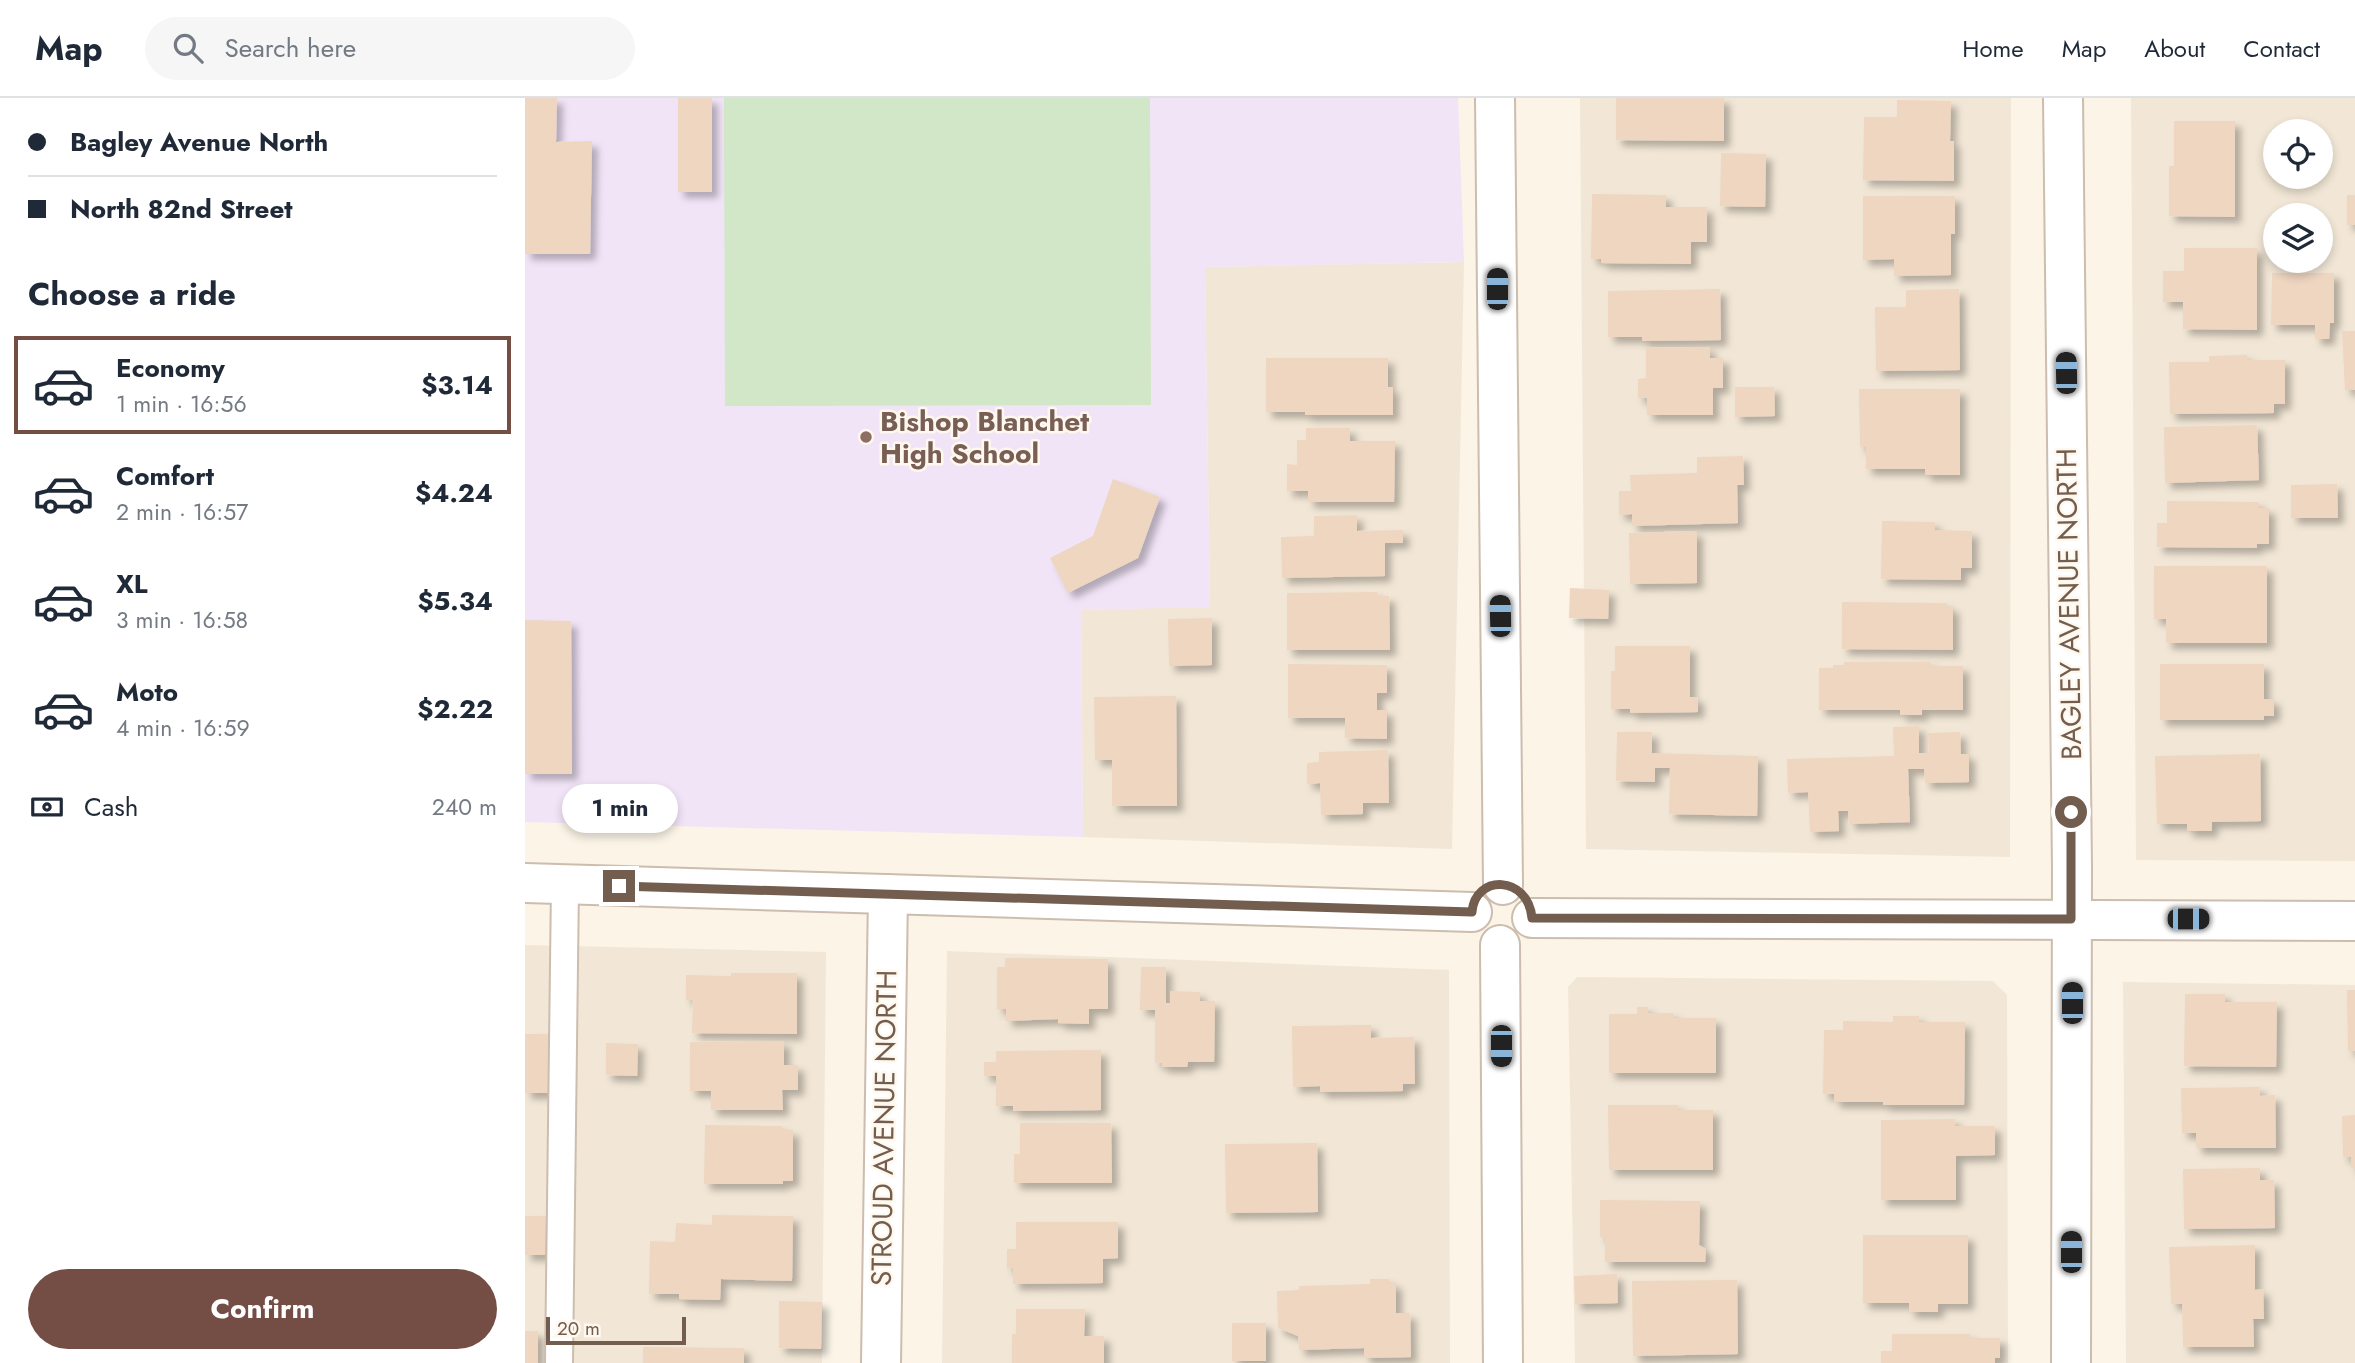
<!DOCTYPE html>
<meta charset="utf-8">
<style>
body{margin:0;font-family:Jost,sans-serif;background:#f6f6f7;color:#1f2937;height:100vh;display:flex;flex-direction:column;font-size:26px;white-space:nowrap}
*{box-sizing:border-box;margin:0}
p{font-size:23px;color:#747a83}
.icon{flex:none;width:38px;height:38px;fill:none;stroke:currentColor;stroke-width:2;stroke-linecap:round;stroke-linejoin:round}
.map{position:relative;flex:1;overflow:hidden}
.panel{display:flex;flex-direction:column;background:#fff;width:525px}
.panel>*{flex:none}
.guide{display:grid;align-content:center;height:154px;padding:0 28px;background:#fff}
.fabs{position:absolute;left:1738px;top:21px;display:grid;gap:14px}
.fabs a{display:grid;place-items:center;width:70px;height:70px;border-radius:50%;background:#fff;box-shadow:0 4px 10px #0003;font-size:35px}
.scale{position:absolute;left:21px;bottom:18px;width:140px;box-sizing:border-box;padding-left:7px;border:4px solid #735d4e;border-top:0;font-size:19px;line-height:24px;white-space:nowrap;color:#735d4e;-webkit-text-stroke:5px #fef8ee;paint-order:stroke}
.end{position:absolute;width:32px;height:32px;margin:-16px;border:9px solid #735d4e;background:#fff;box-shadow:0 0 0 4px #fff}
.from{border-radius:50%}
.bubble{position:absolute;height:49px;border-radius:24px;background:#fff;box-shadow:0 4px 10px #0003;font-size:23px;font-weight:700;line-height:49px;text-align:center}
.car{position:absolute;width:21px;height:42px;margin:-21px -10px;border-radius:9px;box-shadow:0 0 5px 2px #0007;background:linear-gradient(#222 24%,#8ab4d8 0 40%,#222 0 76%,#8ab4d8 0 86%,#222 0)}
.guide b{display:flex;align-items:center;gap:24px;height:66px;font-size:26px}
.guide b+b{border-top:2px solid #e0e1e3}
.guide i{width:18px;height:18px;background:#1f2937}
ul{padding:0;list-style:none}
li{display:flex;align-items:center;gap:21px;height:98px;margin:0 14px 10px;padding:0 14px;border:4px solid transparent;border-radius:0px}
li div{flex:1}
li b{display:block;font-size:26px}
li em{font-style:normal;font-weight:700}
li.active{border-color:#744e45}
li>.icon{width:63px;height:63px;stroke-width:1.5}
h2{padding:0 28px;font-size:32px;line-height:84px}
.pay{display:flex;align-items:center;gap:18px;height:77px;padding:0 28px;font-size:26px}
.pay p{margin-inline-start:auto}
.button{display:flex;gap:14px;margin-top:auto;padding:14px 28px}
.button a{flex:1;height:80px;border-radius:42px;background:#744e45;color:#fff;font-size:28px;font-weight:700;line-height:80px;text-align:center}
header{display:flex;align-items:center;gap:42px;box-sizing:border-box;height:98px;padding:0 35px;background:#fff;border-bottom:2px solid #e0e1e3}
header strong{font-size:33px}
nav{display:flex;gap:38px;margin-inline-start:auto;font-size:24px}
.search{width:490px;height:63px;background:#f6f6f7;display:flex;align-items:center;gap:18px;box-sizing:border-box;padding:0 24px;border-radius:38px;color:#747a83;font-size:26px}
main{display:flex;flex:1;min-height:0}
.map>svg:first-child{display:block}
.residential{fill:#f2e7d6;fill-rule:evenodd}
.education{fill:#f1e4f7}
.green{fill:#d2e7c7}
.building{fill:#eed6c1;filter:url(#shadow)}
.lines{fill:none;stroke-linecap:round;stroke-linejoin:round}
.service-casing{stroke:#ccbdae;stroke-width:30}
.minor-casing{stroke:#ccbdae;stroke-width:42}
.service{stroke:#fff;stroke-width:26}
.minor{stroke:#fff;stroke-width:38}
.route{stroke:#735d4e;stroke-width:9}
.education-dot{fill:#8d6e63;stroke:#fef8ee;stroke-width:2.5}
.labels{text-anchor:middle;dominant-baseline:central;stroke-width:5;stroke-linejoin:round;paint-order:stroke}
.education-label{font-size:28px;font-weight:bold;fill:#785e54;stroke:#fef8ee;text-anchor:start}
.street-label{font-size:28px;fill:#735d4e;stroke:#fef8ee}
</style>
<header>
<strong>Map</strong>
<div class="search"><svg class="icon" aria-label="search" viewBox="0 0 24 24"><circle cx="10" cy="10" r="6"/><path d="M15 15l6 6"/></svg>Search here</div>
<nav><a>Home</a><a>Map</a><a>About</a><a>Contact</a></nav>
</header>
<main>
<section class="panel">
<div class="guide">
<b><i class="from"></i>Bagley Avenue North</b>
<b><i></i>North 82nd Street</b>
</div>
<h2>Choose a ride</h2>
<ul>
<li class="active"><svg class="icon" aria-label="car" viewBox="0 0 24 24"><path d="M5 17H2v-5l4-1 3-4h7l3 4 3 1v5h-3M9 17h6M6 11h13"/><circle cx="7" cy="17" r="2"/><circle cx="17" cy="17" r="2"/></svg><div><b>Economy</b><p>1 min · 16:56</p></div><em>$3.14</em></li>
<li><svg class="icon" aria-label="car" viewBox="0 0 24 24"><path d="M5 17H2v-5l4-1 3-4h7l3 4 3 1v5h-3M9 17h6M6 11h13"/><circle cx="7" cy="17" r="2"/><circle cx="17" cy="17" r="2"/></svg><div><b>Comfort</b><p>2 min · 16:57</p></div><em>$4.24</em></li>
<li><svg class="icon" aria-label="car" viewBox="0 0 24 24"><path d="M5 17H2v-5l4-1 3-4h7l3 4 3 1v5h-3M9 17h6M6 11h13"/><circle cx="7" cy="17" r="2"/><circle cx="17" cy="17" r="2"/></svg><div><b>XL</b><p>3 min · 16:58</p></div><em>$5.34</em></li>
<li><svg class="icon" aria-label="car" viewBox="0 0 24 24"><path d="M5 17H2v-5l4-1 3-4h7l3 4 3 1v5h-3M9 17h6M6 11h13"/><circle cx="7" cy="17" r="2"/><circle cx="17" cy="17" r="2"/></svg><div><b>Moto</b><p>4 min · 16:59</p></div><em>$2.22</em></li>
</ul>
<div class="pay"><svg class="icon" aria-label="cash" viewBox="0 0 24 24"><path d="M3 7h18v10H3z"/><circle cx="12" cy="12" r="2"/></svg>Cash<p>240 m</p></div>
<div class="button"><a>Confirm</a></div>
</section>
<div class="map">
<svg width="1830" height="1265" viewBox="0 0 1830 1265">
<defs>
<filter id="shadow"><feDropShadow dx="6" dy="6" stdDeviation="3.5" flood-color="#0004"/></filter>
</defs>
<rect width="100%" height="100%" fill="#fbf4e7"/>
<g class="residential">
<polygon points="1055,0 1486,0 1485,759 1061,751"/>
<path d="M1606 0H1830V763L1611 762ZM1750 33H1796V79H1750ZM1750 117H1796V163H1750Z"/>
<polygon points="939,164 927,751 558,739 556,512 685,508 680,169"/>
<polygon points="0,847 301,854 297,1265 0,1265"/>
<polygon points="422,853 924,872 925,1265 417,1265"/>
<polygon points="1052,879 1468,883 1482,897 1483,1265 1050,1265 1043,889"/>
<polygon points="1598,884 1830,887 1830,1265 1601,1265"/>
</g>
<polygon class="education" points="0,0 933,0 939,164 680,169 685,509 556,512 558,739 0,724"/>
<polygon class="green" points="199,0 625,0 626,307 200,308"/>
<g class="building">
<polygon points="0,0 32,0 31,44 67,43 65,156 0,156"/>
<rect x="153" y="0" width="34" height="94"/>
<polygon points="1091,0 1199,0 1199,43 1091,42"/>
<polygon points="1372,2 1426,3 1425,43 1429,43 1429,83 1338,82 1339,19 1372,19"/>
<polygon points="1649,23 1710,23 1710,119 1644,118 1644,68 1649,68"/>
<polygon points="1196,55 1241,56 1240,109 1195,108"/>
<polygon points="1067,96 1141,97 1141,109 1182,109 1182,144 1166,144 1166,166 1076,165 1076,161 1066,161"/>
<rect x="1822" y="97" width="8" height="30"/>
<polygon points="1338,98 1430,98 1430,136 1426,136 1426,177 1369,178 1369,161 1338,162"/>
<polygon points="1659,150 1732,150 1732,232 1658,231 1658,204 1638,204 1638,173 1659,173"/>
<polygon points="1747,175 1809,175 1809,225 1805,225 1804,241 1790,241 1790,227 1746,227"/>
<polygon points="1195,191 1196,242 1117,243 1117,239 1083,239 1083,193"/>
<polygon points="1434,191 1435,272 1351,273 1350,209 1381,209 1381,192"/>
<polygon points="1817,233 1830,233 1830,292 1820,292"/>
<polygon points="1121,249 1185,249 1185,260 1198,260 1198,290 1188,290 1188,317 1122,317 1122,300 1113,300 1113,281 1121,280"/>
<polygon points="1722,257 1722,262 1760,262 1760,306 1749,306 1749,315 1645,316 1644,264 1684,264 1684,258"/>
<polygon points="741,260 863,260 863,289 868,289 868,317 780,317 780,314 741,314"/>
<polygon points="1210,289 1249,289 1250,318 1210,319"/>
<polygon points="1334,291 1435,291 1435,377 1400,377 1400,371 1341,371 1341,349 1335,349"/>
<polygon points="1732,327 1734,382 1640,385 1639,329"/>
<polygon points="781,330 825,330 825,343 870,343 869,404 783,404 783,393 762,393 762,366 772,367 772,342 781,342"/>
<polygon points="1218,358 1219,387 1212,387 1213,425 1107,428 1107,416 1094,417 1094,393 1106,393 1105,377 1172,375 1172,359"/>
<polygon points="588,381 635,399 613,460 543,495 525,460 568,438"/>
<polygon points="1812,386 1813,420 1766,420 1766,387"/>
<polygon points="1642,403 1734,404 1734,410 1744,410 1744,446 1732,446 1732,450 1632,449 1632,425 1642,425"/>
<polygon points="832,417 832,433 878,432 878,445 860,445 860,478 757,480 756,439 789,438 789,418"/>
<polygon points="1357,423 1410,424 1410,432 1447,433 1447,470 1436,470 1436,482 1356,481"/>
<polygon points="1172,433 1172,485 1105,486 1104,435"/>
<polygon points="1629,468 1742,468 1742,545 1641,545 1641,521 1629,521"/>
<polygon points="1045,490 1084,492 1083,521 1044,520"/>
<polygon points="852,494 852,498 864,498 865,552 762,552 762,495"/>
<polygon points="1317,504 1422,505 1422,509 1428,509 1428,552 1317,551"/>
<polygon points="687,520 687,567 644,568 643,521"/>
<polygon points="0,522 46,523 47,676 0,676"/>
<polygon points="1090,548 1165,548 1165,599 1173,599 1173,614 1105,615 1105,611 1086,611 1086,573 1090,573"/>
<polygon points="1319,564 1406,564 1406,568 1438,568 1438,612 1397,612 1397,617 1375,617 1375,612 1294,612 1294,570 1308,570 1308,567 1319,567"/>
<polygon points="763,566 862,567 862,595 852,595 852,612 862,612 862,641 820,640 820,620 763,620"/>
<polygon points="1635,566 1739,566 1739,601 1749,601 1749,618 1739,618 1739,622 1635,622"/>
<polygon points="651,598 652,708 587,708 587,662 570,662 569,599"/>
<polygon points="1394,628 1394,655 1404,655 1403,635 1435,634 1436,656 1444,656 1444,684 1400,685 1399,671 1383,671 1385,724 1324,726 1323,713 1313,713 1314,733 1285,734 1283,694 1263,695 1262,661 1369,658 1368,629"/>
<polygon points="1092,634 1127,634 1127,655 1233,658 1232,718 1144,716 1145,670 1130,670 1130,684 1091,683"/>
<polygon points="863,652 864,705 838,705 838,716 796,717 795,685 782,686 782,665 794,664 794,654"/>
<polygon points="1735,656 1736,723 1687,724 1687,733 1662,733 1662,726 1632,726 1630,658"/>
<polygon points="480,860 583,861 583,911 564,911 564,926 533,925 533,921 481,923 481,911 472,911 472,869 480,869"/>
<polygon points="616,869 641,869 641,905 645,905 645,893 675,894 675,903 690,903 689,964 663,964 662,969 637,969 637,965 630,965 630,912 615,912"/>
<polygon points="206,875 272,875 272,936 167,935 168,902 161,902 161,877 206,878"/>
<polygon points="1822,892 1830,892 1830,953 1823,953"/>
<polygon points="1660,896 1700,896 1700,904 1752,904 1751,969 1659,968"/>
<polygon points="1112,909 1123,909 1123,915 1149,915 1149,920 1191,920 1191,975 1084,975 1084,916 1112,916"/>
<polygon points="1368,918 1394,918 1394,924 1440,924 1439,1007 1358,1007 1358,1004 1309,1004 1309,996 1298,996 1299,932 1318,932 1318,923 1368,924"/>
<polygon points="846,927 846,940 889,939 890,986 878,986 878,993 795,994 795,988 768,989 767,928"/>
<rect x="0" y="936" width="26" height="59"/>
<polygon points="259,943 259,967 273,967 273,992 257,992 258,1012 186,1012 186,993 165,993 165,944"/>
<polygon points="81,945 113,946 112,978 81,977"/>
<polygon points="576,952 576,1012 488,1013 488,1008 471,1008 471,978 459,978 459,964 471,964 471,953"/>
<polygon points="1735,989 1735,998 1750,997 1751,1050 1671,1050 1671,1035 1657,1035 1656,990"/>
<polygon points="1083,1007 1153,1007 1153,1012 1188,1012 1188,1072 1084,1072"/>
<polygon points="1830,1017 1830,1070 1826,1070 1826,1059 1818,1059 1817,1018"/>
<polygon points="1430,1021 1430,1028 1470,1028 1470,1057 1431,1058 1431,1102 1356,1102 1356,1022"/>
<polygon points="495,1025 586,1025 587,1085 489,1085 489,1056 495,1056"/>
<polygon points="180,1027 257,1028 257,1032 268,1032 268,1083 258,1083 258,1086 179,1086"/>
<polygon points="792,1045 793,1114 701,1115 700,1046"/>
<polygon points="1735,1070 1735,1082 1749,1082 1750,1130 1659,1131 1658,1071"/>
<polygon points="1075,1102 1175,1103 1174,1147 1181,1151 1180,1164 1080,1164 1080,1139 1075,1139"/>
<polygon points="187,1117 268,1118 267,1183 196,1181 195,1202 154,1201 154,1196 124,1196 125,1143 150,1144 151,1125 187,1127"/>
<polygon points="0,1118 21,1118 20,1157 0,1157"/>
<polygon points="491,1124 593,1124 593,1160 578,1161 578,1185 488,1186 488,1170 482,1170 482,1151 491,1151"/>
<polygon points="1338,1137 1443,1137 1443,1206 1413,1206 1413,1214 1384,1214 1384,1205 1338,1205"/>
<polygon points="1730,1147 1730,1192 1738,1191 1739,1221 1728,1221 1729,1249 1658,1249 1657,1206 1646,1206 1644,1149"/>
<polygon points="1092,1176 1093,1205 1050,1206 1049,1178"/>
<polygon points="845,1181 864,1181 864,1185 871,1185 871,1215 885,1215 886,1259 839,1260 839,1250 774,1252 773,1238 753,1230 752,1193 774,1192 774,1188 845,1186"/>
<polygon points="1212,1182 1213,1256 1108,1258 1107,1183"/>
<polygon points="254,1203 297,1204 296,1251 254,1250"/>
<polygon points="491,1211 560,1211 559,1238 579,1238 579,1265 487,1265 487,1236 491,1236"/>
<rect x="707" y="1225" width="34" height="38"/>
<rect x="0" y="1233" width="13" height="32"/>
<polygon points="1367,1236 1445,1236 1445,1240 1475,1240 1475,1260 1470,1260 1470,1265 1356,1265 1356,1253 1367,1253"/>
<polygon points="118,1249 219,1250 219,1265 118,1265"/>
</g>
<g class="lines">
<g class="service-casing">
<polyline id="service" points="34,1265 40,787"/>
</g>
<g class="minor-casing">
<g id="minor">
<polyline points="970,0 978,787"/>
<polyline points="1538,0 1547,769 1546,1265"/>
<polyline points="0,785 947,814"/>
<polyline points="1007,820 1830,823"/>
<polyline points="975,847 978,1265"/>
<polyline points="356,1265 363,796"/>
</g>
</g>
<use href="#service" class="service"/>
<use href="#minor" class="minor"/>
</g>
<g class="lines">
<path class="route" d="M94 788 947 814C950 776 1003 777 1007 820L1546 821V714"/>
</g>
<circle class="education-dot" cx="341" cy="339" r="7"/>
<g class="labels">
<g class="education-label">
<text x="355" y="323">Bishop Blanchet<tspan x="355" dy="32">High School</tspan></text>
</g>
<g class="street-label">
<text transform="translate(1544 506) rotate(-91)">BAGLEY AVENUE NORTH</text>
<text transform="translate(359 1030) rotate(-89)">STROUD AVENUE NORTH</text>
</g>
</g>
</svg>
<div class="fabs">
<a><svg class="icon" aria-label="locate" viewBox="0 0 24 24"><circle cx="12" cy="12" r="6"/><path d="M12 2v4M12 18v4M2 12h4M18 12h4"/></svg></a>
<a><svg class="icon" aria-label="layers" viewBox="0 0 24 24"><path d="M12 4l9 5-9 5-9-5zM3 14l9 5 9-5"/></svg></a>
</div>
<div class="scale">20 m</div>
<i class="end from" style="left:1546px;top:714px"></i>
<i class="end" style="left:94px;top:788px"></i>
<div class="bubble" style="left:37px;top:686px;width:116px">1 min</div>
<i class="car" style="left:972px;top:191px;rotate:0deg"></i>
<i class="car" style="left:1541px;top:275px;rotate:359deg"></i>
<i class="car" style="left:975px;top:518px;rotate:359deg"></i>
<i class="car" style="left:1663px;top:821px;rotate:90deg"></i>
<i class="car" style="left:1547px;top:905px;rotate:0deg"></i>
<i class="car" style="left:976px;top:948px;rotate:180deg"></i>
<i class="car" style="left:1546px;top:1154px;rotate:0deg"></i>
</div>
</main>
